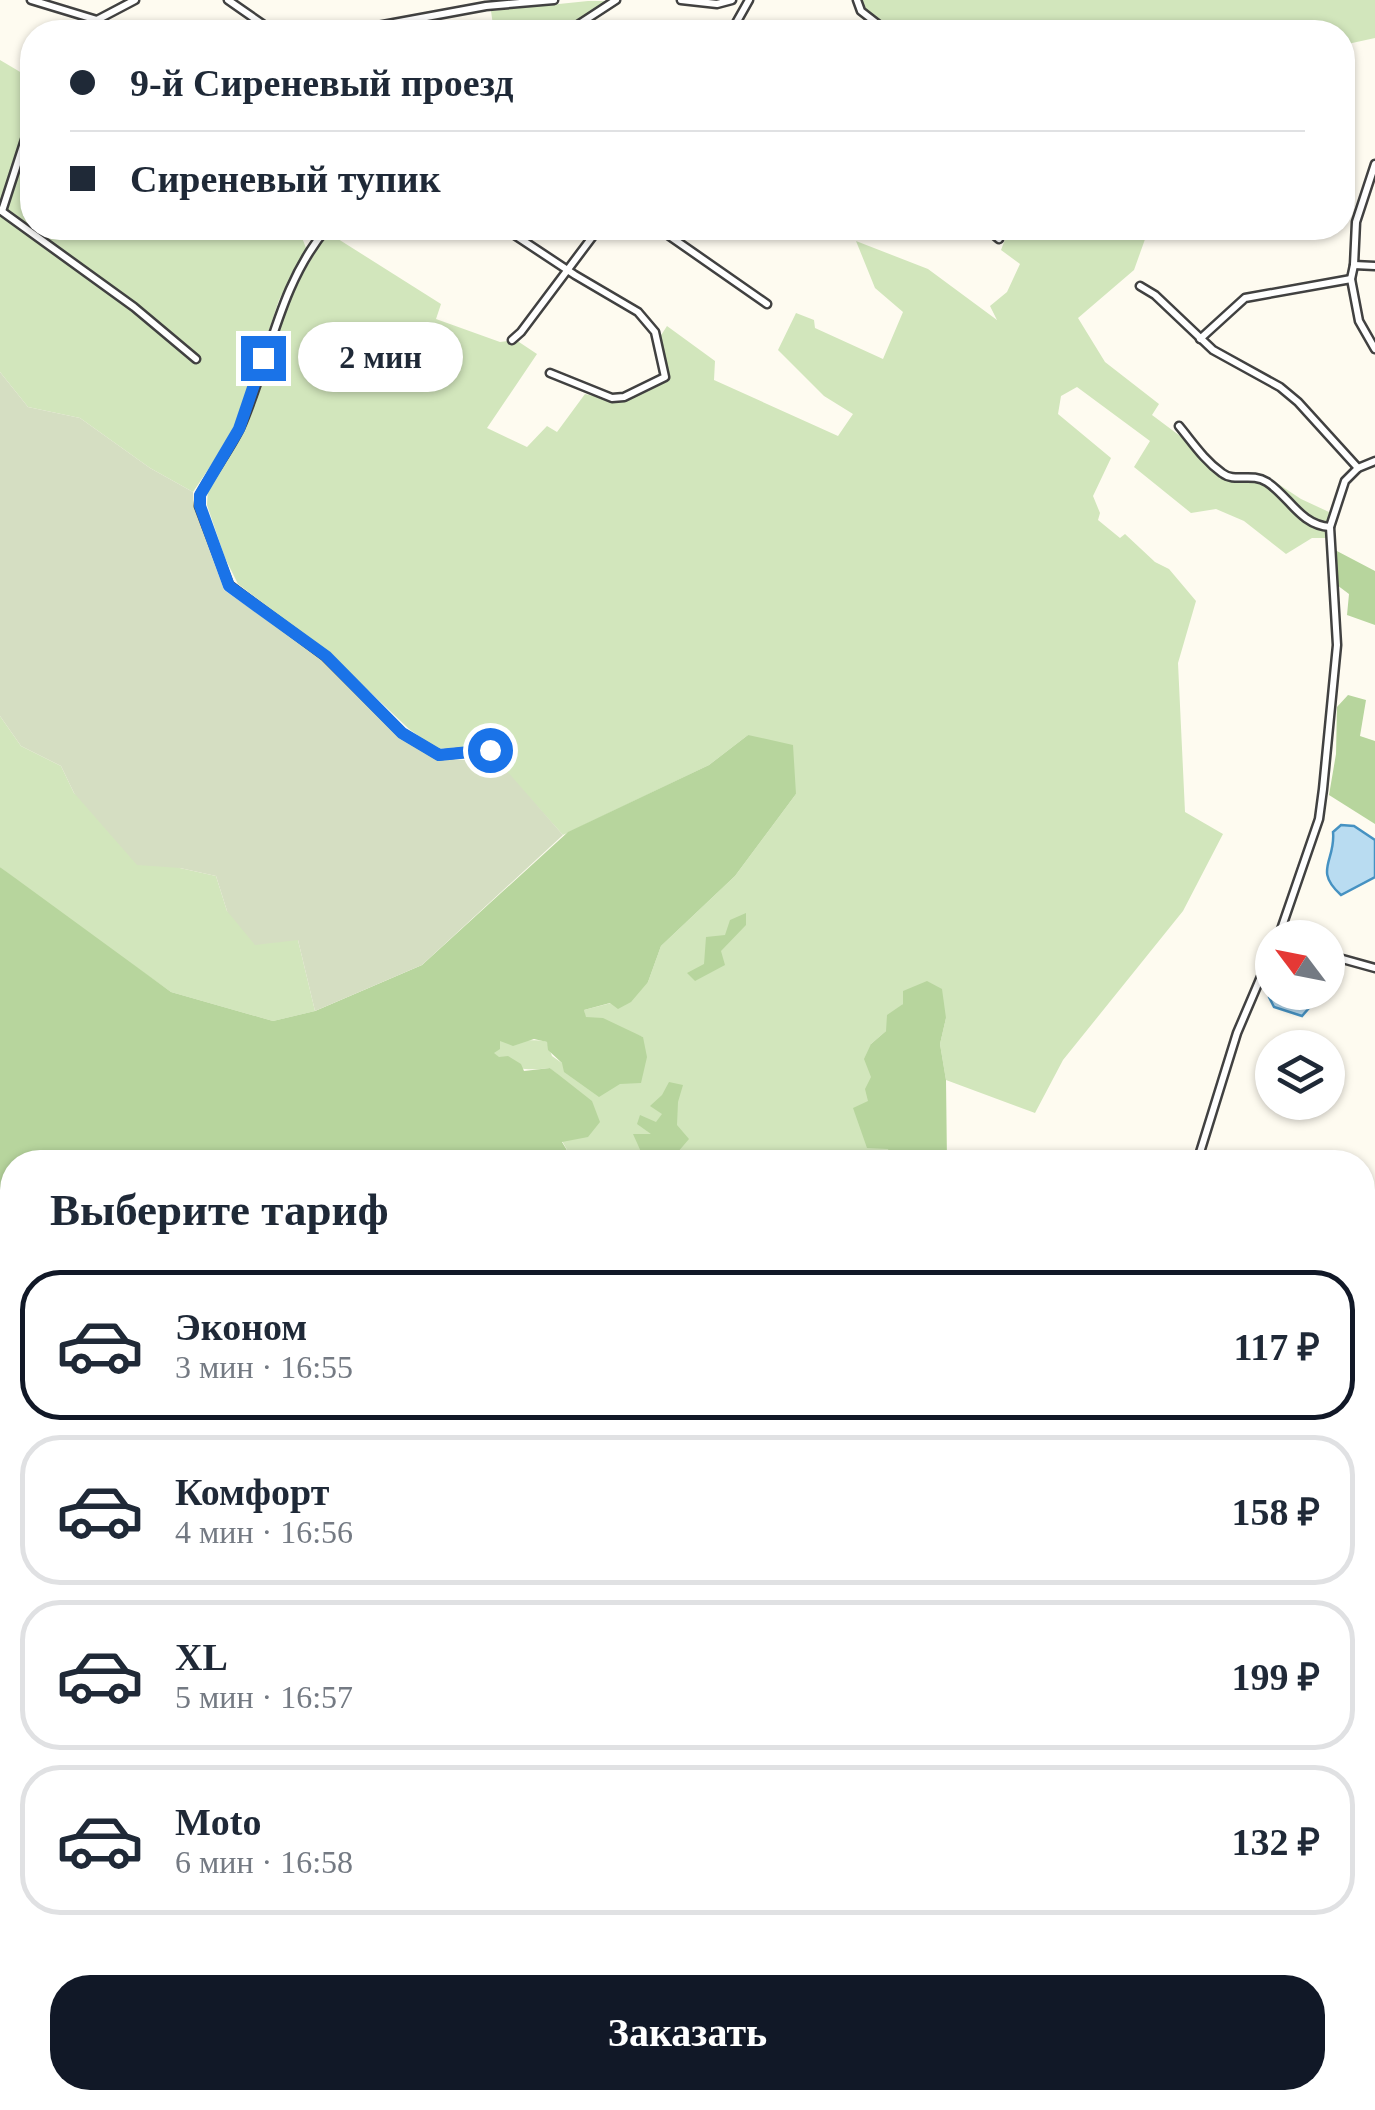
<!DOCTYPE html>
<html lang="ru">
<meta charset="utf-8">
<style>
body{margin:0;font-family:"Times New Roman",serif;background:#f2f2f3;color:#1f2937;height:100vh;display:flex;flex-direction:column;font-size:38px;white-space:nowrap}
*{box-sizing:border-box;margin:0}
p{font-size:32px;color:#747a83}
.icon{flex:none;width:55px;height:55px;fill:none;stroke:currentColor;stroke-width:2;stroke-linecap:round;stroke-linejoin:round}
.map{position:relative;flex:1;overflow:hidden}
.drawer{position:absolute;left:0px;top:1150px;width:1375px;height:960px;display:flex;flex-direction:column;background:#fff;border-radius:40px 40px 0 0;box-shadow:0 2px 8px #0004}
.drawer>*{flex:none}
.guide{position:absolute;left:20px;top:20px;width:1335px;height:220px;border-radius:40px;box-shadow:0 2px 8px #0004;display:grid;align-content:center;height:220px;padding:0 50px;background:#fff}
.needle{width:65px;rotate:302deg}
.controls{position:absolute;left:1255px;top:920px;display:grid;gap:20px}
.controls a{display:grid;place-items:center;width:90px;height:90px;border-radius:50%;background:#fff;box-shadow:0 2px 8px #0004;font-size:50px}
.end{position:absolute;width:45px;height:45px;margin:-22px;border:12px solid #1a73e8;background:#fff;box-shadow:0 0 0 5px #fff}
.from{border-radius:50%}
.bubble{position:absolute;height:70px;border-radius:35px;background:#fff;box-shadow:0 2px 8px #0004;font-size:32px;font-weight:600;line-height:70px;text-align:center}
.guide b{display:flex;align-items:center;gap:35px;height:95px;font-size:38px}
.guide b+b{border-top:2px solid #e0e1e3}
.guide i{width:25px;height:25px;background:#1f2937}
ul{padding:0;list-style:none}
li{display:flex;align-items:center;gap:30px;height:150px;margin:0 20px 15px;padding:0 30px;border:5px solid #e0e1e3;border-radius:40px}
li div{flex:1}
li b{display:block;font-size:38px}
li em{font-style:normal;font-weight:600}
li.on{border-color:#111827}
li>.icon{width:90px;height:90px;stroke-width:1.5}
h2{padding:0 50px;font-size:45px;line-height:120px}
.button{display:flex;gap:20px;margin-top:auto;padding:20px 50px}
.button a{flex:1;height:115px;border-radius:40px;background:#111827;color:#fff;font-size:40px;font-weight:600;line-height:115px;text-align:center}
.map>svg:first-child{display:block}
.green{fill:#d2e6bc}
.forest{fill:#b7d59d}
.cemetery{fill:#d5dec2}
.water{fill:#b9dcf1;stroke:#4692c2;stroke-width:2.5}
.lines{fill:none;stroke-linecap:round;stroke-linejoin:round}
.minor-casing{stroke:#414141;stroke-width:11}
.minor{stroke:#fff;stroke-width:6}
.route{stroke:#1a73e8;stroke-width:12}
</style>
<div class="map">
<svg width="1375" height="2110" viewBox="0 0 1375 2110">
<rect width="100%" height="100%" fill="#fefbf0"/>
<g class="green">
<polygon points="861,0 1375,0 1375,38 1343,45 1342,32 893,32 864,10"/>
<polygon points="588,1 609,1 561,32 494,32 491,11"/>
<polygon points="0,60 32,79 32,110 27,121 32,118 32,228 319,228 301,235 306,248 279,300 236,428 193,492 150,468 80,418 28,407 0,372"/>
<path d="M1055 228H1149L1134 270 1078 318 1105 362 1159 404 1152 415 1231 474H1263L1301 499 1329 512 1326 538H1312L1286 554 1244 521 1216 509 1191 513 1134 467 1150 441 1077 387 1061 396 1058 414 1111 458 1093 496 1100 513 1098 520 1120 538 1125 534 1155 562 1169 569 1196 601 1178 663 1185 812 1223 834 1183 911 1063 1060 1035 1113 946 1080 940 1044 946 1018 903 1004 886 1031 871 1044V1077L892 1162H574L562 1141 557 1074 550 1068C524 1071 514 1070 493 1053L498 1040C517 1043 531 1038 547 1042L552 1056 562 1063 643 1037 585 1017 584 1010 611 1003 648 982 661 946 735 876 796 794 748 735 709 765 563 835 500 765 489 745 437 749 409 729 330 654 238 584 225 558 207 505 208 488 243 430 285 305 327 232 441 304 436 319 500 342 516 340 537 354 487 428 527 447 547 426 557 432 585 394 619 402 659 384 661 373 656 343 667 326 715 361 714 380 838 436 853 414 824 396 778 350 796 313 814 320 815 328 883 359 903 312 875 288 856 241 928 269 997 320 990 306 1007 292 1020 264 1001 250 1006 237 1031 229Z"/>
<polygon points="0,716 21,746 61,766 74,793 180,868 216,876 227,911 298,940 315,1011 273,1021 171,992 40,899 0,867"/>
<polygon points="1375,1521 1375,1740 1363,1745 1363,1522"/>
<polygon points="1375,1866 1375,2058 1363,2066 1363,1875"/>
<polygon points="901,2098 965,2098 958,2103 968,2110 886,2108"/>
<polygon points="1012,2098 1043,2098 1041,2110 971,2110 983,2102"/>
<polygon points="1160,2098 1337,2098 1343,2105 1341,2110 1146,2110"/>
</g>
<g class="forest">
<polygon points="1335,550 1375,571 1375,625 1347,615 1349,594 1337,585"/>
<polygon points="1348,695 1366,700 1360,736 1375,741 1375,824 1329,795 1336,754 1337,707"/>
<polygon points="748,735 793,745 796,794 735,876 661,946 648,982 631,1002 618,1009 610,1003 584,1010 586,1017 603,1018 643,1037 647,1057 641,1083 620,1084 599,1097 564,1072 562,1063 548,1050 547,1042 534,1039 513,1046 500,1041 500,1049 494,1053 499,1057 508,1056 521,1064 524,1071 550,1068 592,1101 600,1122 588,1137 562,1142 574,1162 12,1162 12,2098 900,2099 888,2110 0,2110 0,867 171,992 273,1021 315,1011 422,965 568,832 709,765"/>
<polygon points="746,913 746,925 721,951 725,965 695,981 687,973 704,964 706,937 725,935 730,920"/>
<polygon points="927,981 942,989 946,1018 940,1044 946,1080 947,1162 892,1162 888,1149 867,1148 853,1108 868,1101 865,1089 871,1077 864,1059 871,1044 886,1031 887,1015 903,1004 903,991"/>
<polygon points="669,1082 683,1085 678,1102 677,1125 689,1139 677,1153 642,1154 633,1134 651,1134 637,1124 640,1115 656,1122 662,1114 650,1106 662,1095"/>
<polygon points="1375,1388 1375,1521 1367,1524 1362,1522 1363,1403"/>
<polygon points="1375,1740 1375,1821 1363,1829 1362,1757 1365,1756 1363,1745"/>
<polygon points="1043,2098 1160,2098 1146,2110 1041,2110"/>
</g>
<polygon class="cemetery" points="0,372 28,407 80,418 150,468 193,492 194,507 224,590 322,659 399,735 418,749 440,758 464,760 491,753 563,835 422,965 315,1011 298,940 255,945 227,911 216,876 180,868 137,865 74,793 61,766 21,746 0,716"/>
<g class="water">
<path d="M1341 825 1354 826 1375 840V877L1341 895C1313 870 1336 861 1333 832Z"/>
<polygon points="1272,983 1272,992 1322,993 1302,1016 1274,1007 1269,997"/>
</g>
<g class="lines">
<g class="minor-casing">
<g id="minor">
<polyline points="31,0 97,20"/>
<polyline points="228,0 274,32"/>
<polyline points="681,0 717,4 732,0"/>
<polyline points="857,0 861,11 888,32"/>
<polyline points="87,32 97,20 135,0"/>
<polyline points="345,32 486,6 554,0"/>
<polyline points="567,32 616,0"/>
<polyline points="731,32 749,0"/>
<polyline points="1375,164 1356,222 1354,265 1351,279 1359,321 1375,349"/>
<polyline points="0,210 134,307 196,359"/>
<polyline points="2,211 32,118"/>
<path d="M327 228C278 286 270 361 240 428 229 451 212 472 200 495L199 506 229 585 325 656 402 733 439 755 491 750"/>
<polyline points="504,228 575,275 638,312 655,332 665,377 624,397 612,398 550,373"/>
<polyline points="658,228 767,304"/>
<polyline points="986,228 999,239"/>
<polyline points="1354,265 1375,266"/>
<polyline points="1140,286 1155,295 1213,350 1280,387 1298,402 1358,468"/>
<polyline points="1200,339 1245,298 1351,279"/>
<polyline points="512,340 521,332 599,228"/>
<path d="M1179 426C1193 443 1204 460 1222 473 1235 483 1251 472 1267 482 1289 496 1300 525 1330 527"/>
<polyline points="1278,938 1319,819 1323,789 1337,645 1330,527 1345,481 1358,468 1375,461"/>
<polyline points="1328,955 1375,968"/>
<polyline points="1197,1162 1237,1033 1272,951"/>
</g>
</g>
<use href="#minor" class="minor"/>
</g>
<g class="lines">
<polyline class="route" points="263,358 239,429 200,495 200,506 229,586 326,656 402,733 439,755 490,750"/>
</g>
</svg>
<div class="controls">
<a><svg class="needle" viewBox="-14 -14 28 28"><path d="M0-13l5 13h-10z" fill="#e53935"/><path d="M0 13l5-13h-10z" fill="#747a83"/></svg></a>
<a><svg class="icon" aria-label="layers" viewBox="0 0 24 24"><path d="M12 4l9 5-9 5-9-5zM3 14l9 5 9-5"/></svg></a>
</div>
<i class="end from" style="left:490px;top:750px"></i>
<i class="end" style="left:263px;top:358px"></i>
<div class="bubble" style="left:298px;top:322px;width:165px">2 мин</div>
<div class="guide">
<b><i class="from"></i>9-й Сиреневый проезд</b>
<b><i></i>Сиреневый тупик</b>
</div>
<section class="drawer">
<h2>Выберите тариф</h2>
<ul>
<li class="on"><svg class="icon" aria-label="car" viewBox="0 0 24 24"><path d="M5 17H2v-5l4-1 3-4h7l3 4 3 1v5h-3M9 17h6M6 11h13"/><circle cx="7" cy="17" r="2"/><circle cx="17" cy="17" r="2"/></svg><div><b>Эконом</b><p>3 мин · 16:55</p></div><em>117 ₽</em></li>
<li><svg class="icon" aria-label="car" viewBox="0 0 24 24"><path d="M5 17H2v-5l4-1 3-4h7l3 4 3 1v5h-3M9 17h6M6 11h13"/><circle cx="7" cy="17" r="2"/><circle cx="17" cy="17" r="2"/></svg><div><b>Комфорт</b><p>4 мин · 16:56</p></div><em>158 ₽</em></li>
<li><svg class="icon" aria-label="car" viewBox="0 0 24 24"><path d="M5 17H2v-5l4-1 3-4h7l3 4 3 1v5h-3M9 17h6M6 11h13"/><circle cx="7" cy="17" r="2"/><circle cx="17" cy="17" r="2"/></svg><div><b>XL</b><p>5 мин · 16:57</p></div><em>199 ₽</em></li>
<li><svg class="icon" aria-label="car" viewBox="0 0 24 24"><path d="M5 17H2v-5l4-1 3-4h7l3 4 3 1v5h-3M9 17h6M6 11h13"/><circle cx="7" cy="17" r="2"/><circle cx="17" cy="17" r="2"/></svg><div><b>Moto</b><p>6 мин · 16:58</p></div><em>132 ₽</em></li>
</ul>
<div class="button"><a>Заказать</a></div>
</section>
</div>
